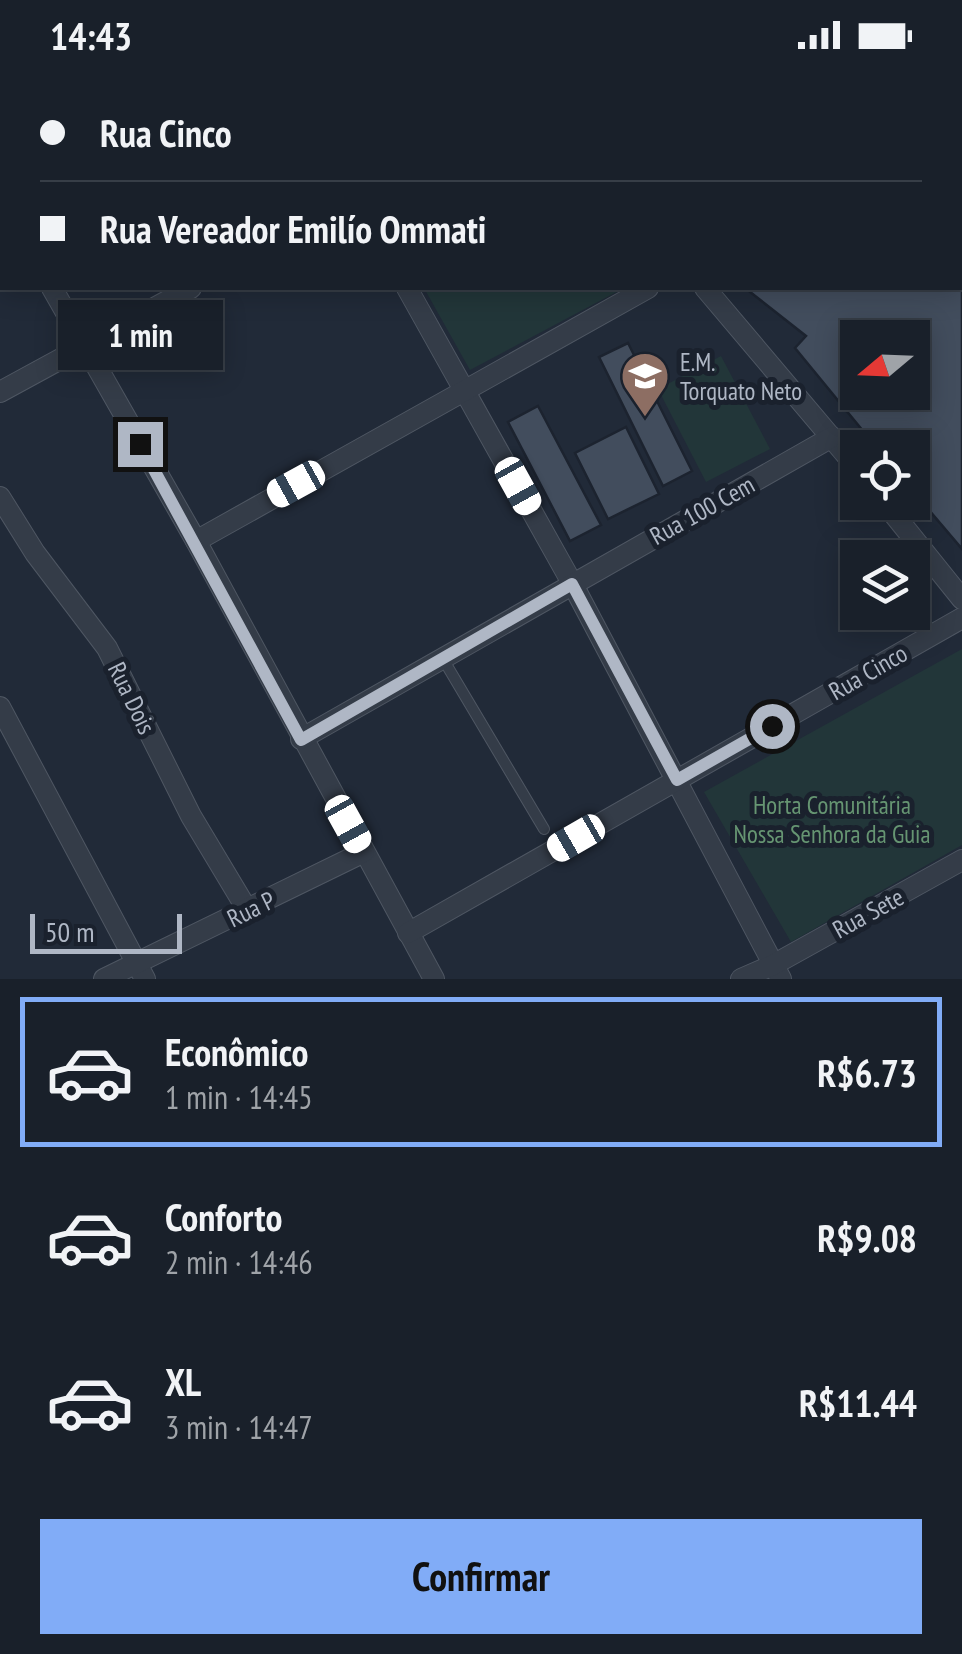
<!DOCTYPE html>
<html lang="pt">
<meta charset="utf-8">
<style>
body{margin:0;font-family:"PT Sans Narrow",sans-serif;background:#262d36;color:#f1f3f6;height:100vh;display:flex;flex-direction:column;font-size:38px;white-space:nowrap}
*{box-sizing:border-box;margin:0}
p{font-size:32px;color:#9fa3a8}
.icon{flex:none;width:55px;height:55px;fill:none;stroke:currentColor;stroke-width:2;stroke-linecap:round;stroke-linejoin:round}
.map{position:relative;height:909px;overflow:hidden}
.panel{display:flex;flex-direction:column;background:#19202a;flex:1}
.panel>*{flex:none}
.hud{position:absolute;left:0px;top:0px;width:962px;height:220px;box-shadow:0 5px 25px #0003,0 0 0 2px #373e47;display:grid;align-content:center;height:220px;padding:0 40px;background:#19202a}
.needle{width:65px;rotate:251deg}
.fabs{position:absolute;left:840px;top:250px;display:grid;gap:20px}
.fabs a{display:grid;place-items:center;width:90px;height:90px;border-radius:0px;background:#19202a;box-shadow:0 5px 25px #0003,0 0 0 2px #373e47;font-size:50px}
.scale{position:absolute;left:30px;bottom:25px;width:152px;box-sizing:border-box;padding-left:10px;border:5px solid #afb7c5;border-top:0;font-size:28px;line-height:35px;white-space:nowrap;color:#afb7c5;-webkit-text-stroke:8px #1a212d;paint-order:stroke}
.end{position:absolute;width:45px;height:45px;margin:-22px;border:12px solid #afb7c5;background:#111;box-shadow:0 0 0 5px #111}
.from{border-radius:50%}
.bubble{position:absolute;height:70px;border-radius:0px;background:#19202a;box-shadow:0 5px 25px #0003,0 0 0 2px #373e47;font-size:32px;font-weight:700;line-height:70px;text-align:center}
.car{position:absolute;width:30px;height:60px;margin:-30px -15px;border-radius:12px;box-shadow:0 0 8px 2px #0007;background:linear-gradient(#fff 24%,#345 0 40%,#fff 0 76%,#345 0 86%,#fff 0)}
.hud b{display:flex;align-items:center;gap:35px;height:95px;font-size:38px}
.hud b+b{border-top:2px solid #373e47}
.hud i{width:25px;height:25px;background:#f1f3f6}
ul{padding:18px 0 0;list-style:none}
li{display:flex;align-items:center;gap:30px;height:150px;margin:0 20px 15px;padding:0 20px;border:5px solid transparent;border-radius:0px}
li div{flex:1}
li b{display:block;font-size:38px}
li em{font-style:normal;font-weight:700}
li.on{border-color:#81acf7}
li>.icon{width:90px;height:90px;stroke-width:1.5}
.cta{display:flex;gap:20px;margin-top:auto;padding:20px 40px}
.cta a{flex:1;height:115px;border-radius:0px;background:#81acf7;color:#111;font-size:40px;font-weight:700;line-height:115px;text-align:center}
.status{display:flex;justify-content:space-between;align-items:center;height:70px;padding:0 50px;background:#19202a;direction:ltr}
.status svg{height:28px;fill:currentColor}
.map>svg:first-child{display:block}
.green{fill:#223639}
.building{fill:#424d5d;stroke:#1c232f;stroke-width:2.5;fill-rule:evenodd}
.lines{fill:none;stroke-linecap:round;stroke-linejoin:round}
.service-casing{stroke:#4f5763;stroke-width:12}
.minor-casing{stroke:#4f5763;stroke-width:22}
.service{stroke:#343c48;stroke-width:10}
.minor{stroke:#343c48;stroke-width:20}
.route{stroke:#afb7c5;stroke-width:12}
.labels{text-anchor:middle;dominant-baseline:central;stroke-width:10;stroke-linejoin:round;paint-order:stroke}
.poi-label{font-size:25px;fill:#afb7c5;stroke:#1a212d;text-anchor:start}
.street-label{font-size:25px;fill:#afb7c5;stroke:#1a212d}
.park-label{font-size:25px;fill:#669572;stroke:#1a212d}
</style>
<div class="status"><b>14:43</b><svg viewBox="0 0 49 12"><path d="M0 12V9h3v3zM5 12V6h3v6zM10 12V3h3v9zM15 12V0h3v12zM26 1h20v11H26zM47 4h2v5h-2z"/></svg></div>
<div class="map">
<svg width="962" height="909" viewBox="0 0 962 909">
<rect width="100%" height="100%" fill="#212a38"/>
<g class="green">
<polygon points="305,0 526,0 528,2 306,2"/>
<polygon points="424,218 624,218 470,300"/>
<polygon points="721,286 770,379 706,412 658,319"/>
<polygon points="962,579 962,775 791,872 704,722"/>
</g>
<g class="building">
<path d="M881 0H962V479L912 420V378H877L795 278 806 266 745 218H960V2ZM858 268H912V322H858Z"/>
<polygon points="628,273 692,401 663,416 599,287"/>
<polygon points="538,336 601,455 570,471 508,352"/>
<polygon points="626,357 659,424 608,449 575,383"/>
</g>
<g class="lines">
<g class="service-casing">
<polyline id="service" points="443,589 544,759"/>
</g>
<g class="minor-casing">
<g id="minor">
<polyline points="286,0 287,2"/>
<polyline points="535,0 537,2"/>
<polyline points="77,2 82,0"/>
<polyline points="0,44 2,42"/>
<polyline points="0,123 2,127"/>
<polyline points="52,218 196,471 434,909"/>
<polyline points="407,218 572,513 781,909"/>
<polyline points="705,218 858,399"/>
<polyline points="0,322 191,218"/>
<polyline points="0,427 35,483 107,578 191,746 248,841"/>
<polyline points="884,432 962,529"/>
<polyline points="196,471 648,218"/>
<polyline points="0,637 145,909"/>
<polyline points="301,669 832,367"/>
<polyline points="408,863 962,548"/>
<polyline points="104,909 364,782"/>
<polyline points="741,909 773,895 962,790"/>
</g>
</g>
<use href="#service" class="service"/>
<use href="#minor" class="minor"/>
</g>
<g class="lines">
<polyline class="route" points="140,374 301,670 572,514 677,710 772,656"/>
</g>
<defs>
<g id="school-pin" transform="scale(2.5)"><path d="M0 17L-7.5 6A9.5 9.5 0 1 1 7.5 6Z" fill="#8d6e63" stroke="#1a212d"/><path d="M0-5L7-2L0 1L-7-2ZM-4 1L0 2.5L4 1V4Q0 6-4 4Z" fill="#fff"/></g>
</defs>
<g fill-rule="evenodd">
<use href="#school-pin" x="645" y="306"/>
</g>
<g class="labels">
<g class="poi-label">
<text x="680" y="292">E.M.<tspan x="680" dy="29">Torquato Neto</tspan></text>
</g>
<g class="street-label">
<text transform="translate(702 440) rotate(-29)">Rua 100 Cem</text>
<text transform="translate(868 602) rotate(-30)">Rua Cinco</text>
<text transform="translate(132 628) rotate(64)">Rua Dois</text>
<text transform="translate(251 839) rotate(-26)">Rua P</text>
<text transform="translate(868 843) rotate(-29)">Rua Sete</text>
</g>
<g class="park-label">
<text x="832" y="735">Horta Comunitária<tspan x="832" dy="29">Nossa Senhora da Guia</tspan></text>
</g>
</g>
</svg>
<div class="fabs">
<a><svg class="needle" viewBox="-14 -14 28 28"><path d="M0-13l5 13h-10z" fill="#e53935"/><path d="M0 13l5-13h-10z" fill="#9fa3a8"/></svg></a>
<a><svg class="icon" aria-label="locate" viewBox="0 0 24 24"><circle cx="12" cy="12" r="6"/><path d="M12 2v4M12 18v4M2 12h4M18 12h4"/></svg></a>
<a><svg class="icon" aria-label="layers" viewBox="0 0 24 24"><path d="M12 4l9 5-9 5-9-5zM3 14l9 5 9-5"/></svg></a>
</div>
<div class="scale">50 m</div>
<i class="end from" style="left:772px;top:656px"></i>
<i class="end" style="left:140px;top:374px"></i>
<div class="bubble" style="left:58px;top:230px;width:165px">1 min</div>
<i class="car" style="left:296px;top:414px;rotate:241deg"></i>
<i class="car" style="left:518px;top:416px;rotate:151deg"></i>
<i class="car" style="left:348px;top:754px;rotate:151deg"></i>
<i class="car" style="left:576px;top:768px;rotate:240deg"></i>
<div class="hud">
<b><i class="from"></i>Rua Cinco</b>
<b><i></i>Rua Vereador Emilío Ommati</b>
</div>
</div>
<section class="panel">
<ul>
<li class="on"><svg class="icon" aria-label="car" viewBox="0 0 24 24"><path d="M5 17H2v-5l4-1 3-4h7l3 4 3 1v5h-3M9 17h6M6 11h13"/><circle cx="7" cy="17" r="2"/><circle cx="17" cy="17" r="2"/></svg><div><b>Econômico</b><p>1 min · 14:45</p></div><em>R$6.73</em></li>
<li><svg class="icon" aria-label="car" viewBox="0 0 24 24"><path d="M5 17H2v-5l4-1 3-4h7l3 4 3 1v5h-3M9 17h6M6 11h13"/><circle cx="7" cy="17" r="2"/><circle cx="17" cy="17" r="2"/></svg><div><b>Conforto</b><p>2 min · 14:46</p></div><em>R$9.08</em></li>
<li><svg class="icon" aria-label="car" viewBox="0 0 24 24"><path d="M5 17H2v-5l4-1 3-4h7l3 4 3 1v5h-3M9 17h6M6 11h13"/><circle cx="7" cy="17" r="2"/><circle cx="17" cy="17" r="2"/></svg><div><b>XL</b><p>3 min · 14:47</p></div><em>R$11.44</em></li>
</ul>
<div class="cta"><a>Confirmar</a></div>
</section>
